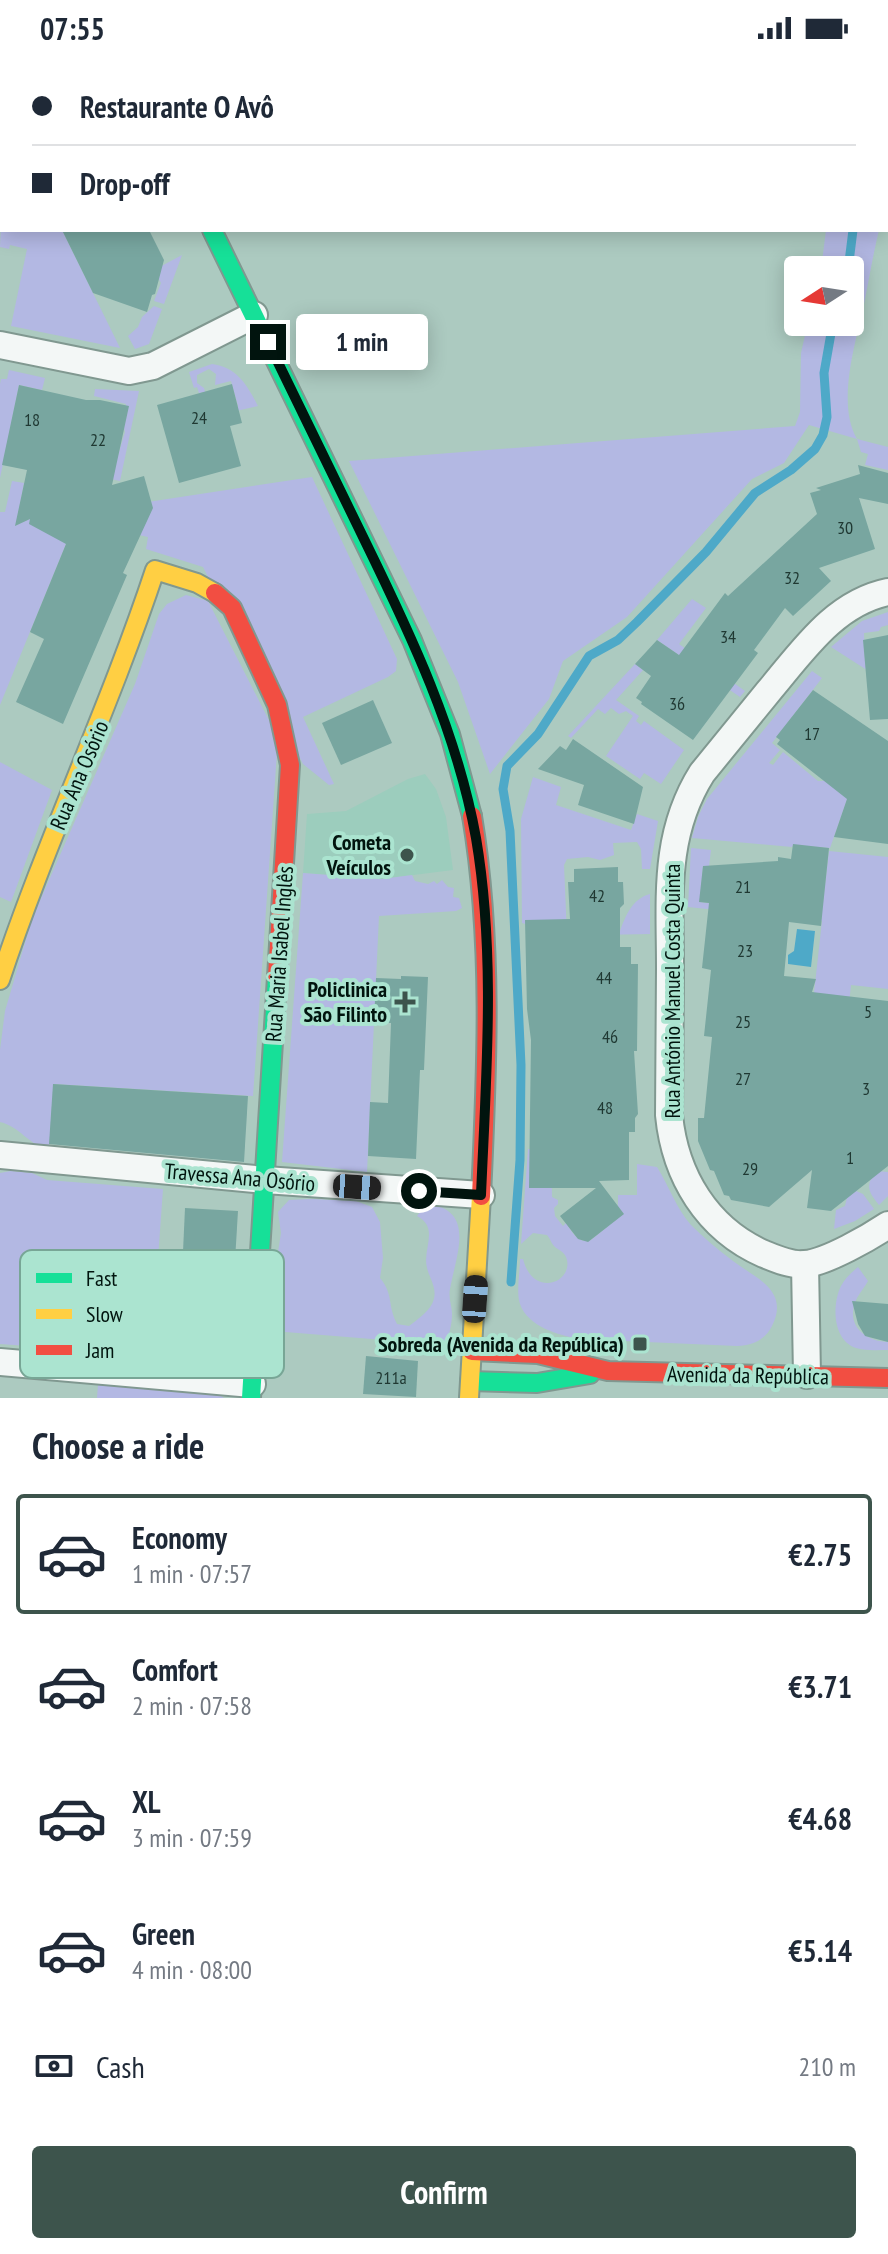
<!DOCTYPE html>
<meta charset="utf-8">
<style>
body{margin:0;font-family:"PT Sans Narrow",sans-serif;background:#f6f6f7;color:#1f2937;height:100vh;display:flex;flex-direction:column;font-size:30px;white-space:nowrap}
*{box-sizing:border-box;margin:0}
p{font-size:26px;color:#747a83}
.icon{flex:none;width:44px;height:44px;fill:none;stroke:currentColor;stroke-width:2;stroke-linecap:round;stroke-linejoin:round}
.map{position:relative;height:1342px;overflow:hidden}
.details{display:flex;flex-direction:column;background:#fff;flex:1}
.details>*{flex:none}
.guide{position:absolute;left:0px;top:0px;width:888px;height:176px;box-shadow:0 4px 20px #0003;display:grid;align-content:center;height:176px;padding:0 32px;background:#fff}
.needle{width:52px;rotate:258deg}
.controls{position:absolute;left:784px;top:200px;display:grid;gap:16px}
.controls a{display:grid;place-items:center;width:80px;height:80px;border-radius:8px;background:#fff;box-shadow:0 4px 20px #0003;font-size:40px}
.end{position:absolute;width:36px;height:36px;margin:-18px;border:10px solid #01140e;background:#fff;box-shadow:0 0 0 4px #fff}
.from{border-radius:50%}
.bubble{position:absolute;height:56px;border-radius:8px;background:#fff;box-shadow:0 4px 20px #0003;font-size:26px;font-weight:800;line-height:56px;text-align:center}
.car{position:absolute;width:24px;height:48px;margin:-24px -12px;border-radius:10px;box-shadow:0 0 6px 2px #0007;background:linear-gradient(#222 24%,#8ab4d8 0 40%,#222 0 76%,#8ab4d8 0 86%,#222 0)}
.guide b{display:flex;align-items:center;gap:28px;height:76px;font-size:30px}
.guide b+b{border-top:2px solid #e0e1e3}
.guide i{width:20px;height:20px;background:#1f2937}
ul{padding:0;list-style:none}
li{display:flex;align-items:center;gap:24px;height:120px;margin:0 16px 12px;padding:0 16px;border:4px solid transparent;border-radius:8px}
li div{flex:1}
li b{display:block;font-size:30px}
li em{font-style:normal;font-weight:800}
li.selected{border-color:#3d544c}
li>.icon{width:72px;height:72px;stroke-width:1.5}
h2{padding:0 32px;font-size:36px;line-height:96px}
.pay{display:flex;align-items:center;gap:20px;height:88px;padding:0 32px;font-size:30px}
.pay p{margin-inline-start:auto}
.cta{display:flex;gap:16px;margin-top:auto;padding:16px 32px}
.cta a{flex:1;height:92px;border-radius:8px;background:#3d544c;color:#fff;font-size:32px;font-weight:800;line-height:92px;text-align:center}
.status{display:flex;justify-content:space-between;align-items:center;height:56px;padding:0 40px;background:#fff;direction:ltr}
.status svg{height:22px;fill:currentColor}
.map>svg:first-child{display:block}
.built{fill:#9ccdbd}
.green{fill:#b3b8e3}
.water{fill:#4ea9c8}
.lines{fill:none;stroke-linecap:round;stroke-linejoin:round}
.stream{stroke:#4ea9c8;stroke-width:9}
.building{fill:#78a6a0}
.street-casing{stroke:#809890;stroke-width:30}
.fast-casing{stroke:#809890;stroke-width:22}
.slow-casing{stroke:#809890;stroke-width:22}
.jam-casing{stroke:#809890;stroke-width:22}
.street{stroke:#f3f7f6;stroke-width:26}
.fast{stroke:#16e098;stroke-width:18}
.slow{stroke:#ffcf43;stroke-width:18}
.jam{stroke:#f24e42;stroke-width:18}
.route{stroke:#01140e;stroke-width:10}
.poi-dot{fill:#3d544c;stroke:#abe4d0;stroke-width:3}
.labels{text-anchor:middle;dominant-baseline:central;stroke-width:8;stroke-linejoin:round;paint-order:stroke}
.number-label{font-size:18px;fill:#1f3832}
.street-label{font-size:22px;fill:#01140e;stroke:#abe4d0}
.poi-label{font-size:22px;font-weight:bold;fill:#01140e;stroke:#abe4d0;text-anchor:end}
.key{fill:#abe4d0;stroke:#78a696;stroke-width:2}
.key-label{font-size:22px;fill:#01140e}
</style>
<div class="status"><b>07:55</b><svg viewBox="0 0 49 12"><path d="M0 12V9h3v3zM5 12V6h3v6zM10 12V3h3v9zM15 12V0h3v12zM26 1h20v11H26zM47 4h2v5h-2z"/></svg></div>
<div class="map">
<svg width="888" height="1342" viewBox="0 0 888 1342">
<rect width="100%" height="100%" fill="#accac0"/>
<polygon class="built" points="425,718 436,733 446,761 453,814 382,823 303,817 307,758 346,755 408,723"/>
<g class="green">
<polygon points="2,148 2,174 62,174 120,292 11,270 27,193 10,189 9,193 0,191"/>
<path d="M826 174H879C873 199 869 223 864 248 856 286 836 347 857 383L888 391V414L865 409 868 398 861 396 857 383 809 369 784 407 752 423 627 561 563 605 549 643 490 718 458 626 349 405 795 370 800 356 801 297 808 266H850V214H821Z"/>
<polygon points="182,199 164,248 154,245 161,227 154,214"/>
<polygon points="154,250 162,253 149,288 135,293 128,280 138,271 142,261"/>
<path d="M212 308C237 311 247 329 258 350L236 355 238 350 231 325 215 329 216 318 209 313 197 319V327L204 332 205 336 199 337 197 331 194 332 189 316Z"/>
<polygon points="9,314 45,322 42,334 19,329 0,422 0,328 1,323 7,323"/>
<polygon points="95,333 139,335 120,425 111,423 125,376 123,368 126,348 94,340"/>
<polygon points="312,421 397,603 396,615 388,621 303,661 334,728 329,729 303,708 203,511 146,493 148,481 93,469 66,488 0,649 0,456 5,456 12,425 24,427 16,469 48,455 115,451"/>
<path d="M186 539 208 545 278 682 253 1040 54 1028 49 1094C27 1088 21 1071 0 1066V994L5 955 32 863 135 628 159 558 167 548Z"/>
<polygon points="692,543 706,552 679,588 745,635 740,641 657,584"/>
<polygon points="888,556 888,569 881,571 879,575 864,577 865,605 870,616 831,591 862,565"/>
<polygon points="635,608 643,614 616,644 639,660 636,665 641,669 644,665 684,694 661,728 644,717 640,723 606,700 633,660 626,655 619,658 611,652 605,658 598,653 571,682 568,680"/>
<polygon points="812,615 822,622 772,687 780,694 769,707 773,709 783,696 818,725 823,725 836,708 853,727 830,792 793,789 792,791 692,782 698,761 707,743"/>
<polygon points="0,706 52,734 11,846 0,841"/>
<polygon points="533,721 561,731 556,749 631,774 637,758 658,765 650,813 642,813 641,793 637,786 613,787 614,799 600,804 588,801 567,803 564,809 567,880 522,867 521,763"/>
<polygon points="691,792 711,794 709,810 703,810 700,846 821,863 822,860 807,844 823,846 829,795 888,801 888,933 851,929 845,986 814,937 822,865 688,851"/>
<polygon points="303,817 382,823 412,819 415,825 428,828 434,825 437,828 442,824 448,831 454,832 453,841 459,842 462,852 456,855 379,860 367,1116 282,1106"/>
<path d="M650 838V878L597 879 620 875C626 859 632 843 650 838Z"/>
<path d="M528 1093H551L552 1141 558 1144V1148L554 1152 555 1160 563 1170 566 1167C573 1177 578 1188 591 1184L623 1158 618 1150V1139H637V1108L657 1111C669 1130 676 1152 691 1169 704 1182 718 1194 733 1205 755 1222 790 1234 772 1270 765 1284 753 1289 737 1290L579 1283C559 1279 528 1271 520 1248 516 1236 520 1216 520 1203H523C533 1242 572 1227 567 1204 565 1195 559 1195 554 1190 551 1187 550 1182 547 1179L533 1177 521 1188Z"/>
<polygon points="11,1115 32,1117 47,1124 163,1133 157,1216 244,1223 241,1292 234,1301 223,1304 0,1288 0,1117"/>
<path d="M876 1115 888 1116V1140L879 1149C868 1135 865 1130 876 1115Z"/>
<polygon points="856,1135 863,1138 874,1153 855,1165 834,1173 836,1154 845,1150 847,1142"/>
<path d="M311 1143 356 1145 372 1151 380 1166 383 1202 380 1222C394 1239 387 1248 397 1268L409 1270C418 1263 427 1257 432 1248 439 1234 430 1224 427 1212 422 1193 440 1172 417 1160L426 1148C477 1153 456 1199 450 1233 448 1242 452 1249 452 1258 452 1268 449 1279 446 1289L273 1275 279 1239 275 1215 281 1177 278 1156 289 1144Z"/>
<path d="M858 1211 868 1225C865 1231 860 1236 857 1242 844 1268 864 1285 888 1286V1294C878 1294 865 1295 856 1292 832 1284 832 1248 841 1230 845 1222 852 1216 858 1211Z"/>
<polygon points="98,1329 216,1337 224,1342 97,1342"/>
</g>
<polygon class="water" points="797,873 815,875 811,911 788,908 788,899 794,895"/>
<g class="lines">
<g class="stream">
<polyline points="876,0 876,2"/>
<polyline points="848,214 853,174"/>
<polyline points="511,1226 520,1104 521,1009 510,775 503,733 507,710 538,678 589,600 618,584 637,566 706,496 755,437 791,414 815,393 823,379 827,361 824,317 833,266"/>
</g>
</g>
<g class="building">
<polygon points="62,174 149,174 164,204 155,238 152,239 147,256 93,237"/>
<polygon points="232,328 242,367 230,370 241,410 179,427 157,349"/>
<polygon points="19,329 86,344 100,344 129,350 112,429 144,420 153,452 123,517 127,519 63,668 16,646 44,583 30,576 66,488 29,468 30,463 15,470 27,414 2,409"/>
<polygon points="858,409 888,417 888,448 859,442 875,493 819,512 831,525 793,560 785,552 754,594 758,597 693,684 641,648 642,646 636,642 651,620 635,608 657,584 679,599 725,537 728,540 817,458 810,437 821,434 816,432 860,418"/>
<polygon points="888,579 888,663 870,664 863,584"/>
<polygon points="813,634 888,685 888,788 834,781 847,743 777,688 780,684 776,681"/>
<polygon points="373,644 392,687 341,709 322,667"/>
<polygon points="573,683 643,731 634,768 578,749 584,729 538,713 560,690 566,694"/>
<polygon points="793,788 829,792 821,870 789,866 784,920 816,923 812,936 888,945 888,1110 831,1155 807,1152 812,1114 769,1151 731,1144 729,1140 724,1139 714,1115 710,1114 698,1085 698,1062 704,1062 712,981 704,980 711,914 702,912 709,847 699,846 703,810 778,805 778,801 791,803"/>
<polygon points="618,811 618,826 623,826 624,848 620,852 620,891 631,891 631,908 638,908 637,995 634,995 638,1058 635,1062 635,1076 629,1076 629,1124 599,1125 624,1158 588,1186 578,1183 560,1160 596,1132 529,1132 531,984 527,953 525,864 570,863 568,826 574,826 574,813"/>
<polygon points="401,920 428,921 424,1014 420,1014 416,1103 368,1100 370,1046 388,1047 391,967 374,966 376,922 401,923"/>
<polygon points="53,1028 248,1040 244,1106 49,1088"/>
<polygon points="185,1152 238,1155 234,1221 182,1218"/>
<polygon points="852,1245 888,1248 888,1286 865,1280 858,1268"/>
<polygon points="366,1300 418,1305 416,1341 363,1338"/>
</g>
<g class="lines">
<g class="street-casing">
<g id="street">
<polyline points="0,289 129,315 153,310 254,259"/>
<path d="M888 536C834 547 802 596 768 636 746 663 724 690 702 717 663 779 670 842 670 912 670 961 669 1010 669 1059 675 1120 707 1173 764 1198 776 1203 792 1210 805 1208 827 1206 870 1181 888 1169"/>
<polyline points="0,1099 265,1124 481,1139"/>
<polyline points="805,1208 807,1319"/>
<polyline points="0,1306 252,1328"/>
</g>
</g>
<g class="fast-casing">
<g id="fast">
<polyline points="212,174 412,584 450,678 472,760"/>
<polyline points="470,1325 537,1327 590,1318"/>
<polyline points="251,1342 277,921"/>
</g>
</g>
<g class="slow-casing">
<g id="slow">
<path d="M0 924C46 785 109 653 155 514L197 527 215 537"/>
<polyline points="469,1342 481,1140"/>
</g>
</g>
<g class="jam-casing">
<g id="jam">
<polyline points="125,0 126,2"/>
<polyline points="215,537 232,552 277,649 290,709 277,921"/>
<path d="M472 760C493 886 487 1013 481 1140"/>
<polyline points="472,1295 538,1298 608,1315 888,1322"/>
</g>
</g>
<use href="#street" class="street"/>
<use href="#fast" class="fast"/>
<use href="#slow" class="slow"/>
<use href="#jam" class="jam"/>
</g>
<g class="lines">
<path class="route" d="M268 286C300 352 332 417 364 483 411 579 457 676 476 782 496 900 486 1021 481 1139L419 1135"/>
</g>
<g class="poi-dot">
<circle cx="407" cy="799" r="8"/>
<path d="M401 934h8v8h8v8h-8v8h-8v-8h-8v-8h8z"/>
<rect x="632" y="1280" width="16" height="16" rx="4"/>
</g>
<g class="labels">
<g class="number-label">
<text x="199" y="361">24</text>
<text x="32" y="363">18</text>
<text x="98" y="383">22</text>
<text x="845" y="471">30</text>
<text x="792" y="521">32</text>
<text x="728" y="580">34</text>
<text x="677" y="647">36</text>
<text x="812" y="677">17</text>
<text x="743" y="830">21</text>
<text x="597" y="839">42</text>
<text x="745" y="894">23</text>
<text x="604" y="921">44</text>
<text x="868" y="955">5</text>
<text x="743" y="965">25</text>
<text x="610" y="980">46</text>
<text x="743" y="1022">27</text>
<text x="866" y="1032">3</text>
<text x="605" y="1051">48</text>
<text x="850" y="1101">1</text>
<text x="750" y="1112">29</text>
<text x="391" y="1321">211a</text>
</g>
<g class="street-label">
<text transform="translate(79 719) rotate(-67)">Rua Ana Osório</text>
<text transform="translate(279 898) rotate(-86)">Rua Maria Isabel Inglês</text>
<text transform="translate(672 935) rotate(-90)">Rua António Manuel Costa Quinta</text>
<text transform="translate(240 1121) rotate(5)">Travessa Ana Osório</text>
<text transform="translate(748 1319) rotate(1)">Avenida da República</text>
</g>
<g class="poi-label">
<text x="391" y="786">Cometa<tspan x="391" dy="25">Veículos</tspan></text>
<text x="387" y="933">Policlinica<tspan x="387" dy="25">São Filinto</tspan></text>
<text x="624" y="1288">Sobreda (Avenida da República)</text>
</g>
</g>
<rect x="20" y="1194" width="264" height="128" rx="12" class="key"/>
<rect x="36" y="1217" width="36" height="10" fill="#16e098"/>
<rect x="36" y="1253" width="36" height="10" fill="#ffcf43"/>
<rect x="36" y="1289" width="36" height="10" fill="#f24e42"/>
<g class="key-label">
<text x="86" y="1230">Fast</text>
<text x="86" y="1266">Slow</text>
<text x="86" y="1302">Jam</text>
</g>
</svg>
<div class="controls">
<a><svg class="needle" viewBox="-14 -14 28 28"><path d="M0-13l5 13h-10z" fill="#e53935"/><path d="M0 13l5-13h-10z" fill="#747a83"/></svg></a>
</div>
<i class="end from" style="left:419px;top:1135px"></i>
<i class="end" style="left:268px;top:286px"></i>
<div class="bubble" style="left:296px;top:258px;width:132px">1 min</div>
<i class="car" style="left:357px;top:1131px;rotate:94deg"></i>
<i class="car" style="left:475px;top:1243px;rotate:4deg"></i>
<div class="guide">
<b><i class="from"></i>Restaurante O Avô</b>
<b><i></i>Drop-off</b>
</div>
</div>
<section class="details">
<h2>Choose a ride</h2>
<ul>
<li class="selected"><svg class="icon" aria-label="car" viewBox="0 0 24 24"><path d="M5 17H2v-5l4-1 3-4h7l3 4 3 1v5h-3M9 17h6M6 11h13"/><circle cx="7" cy="17" r="2"/><circle cx="17" cy="17" r="2"/></svg><div><b>Economy</b><p>1 min · 07:57</p></div><em>€2.75</em></li>
<li><svg class="icon" aria-label="car" viewBox="0 0 24 24"><path d="M5 17H2v-5l4-1 3-4h7l3 4 3 1v5h-3M9 17h6M6 11h13"/><circle cx="7" cy="17" r="2"/><circle cx="17" cy="17" r="2"/></svg><div><b>Comfort</b><p>2 min · 07:58</p></div><em>€3.71</em></li>
<li><svg class="icon" aria-label="car" viewBox="0 0 24 24"><path d="M5 17H2v-5l4-1 3-4h7l3 4 3 1v5h-3M9 17h6M6 11h13"/><circle cx="7" cy="17" r="2"/><circle cx="17" cy="17" r="2"/></svg><div><b>XL</b><p>3 min · 07:59</p></div><em>€4.68</em></li>
<li><svg class="icon" aria-label="car" viewBox="0 0 24 24"><path d="M5 17H2v-5l4-1 3-4h7l3 4 3 1v5h-3M9 17h6M6 11h13"/><circle cx="7" cy="17" r="2"/><circle cx="17" cy="17" r="2"/></svg><div><b>Green</b><p>4 min · 08:00</p></div><em>€5.14</em></li>
</ul>
<div class="pay"><svg class="icon" aria-label="cash" viewBox="0 0 24 24"><path d="M3 7h18v10H3z"/><circle cx="12" cy="12" r="2"/></svg>Cash<p>210 m</p></div>
<div class="cta"><a>Confirm</a></div>
</section>
